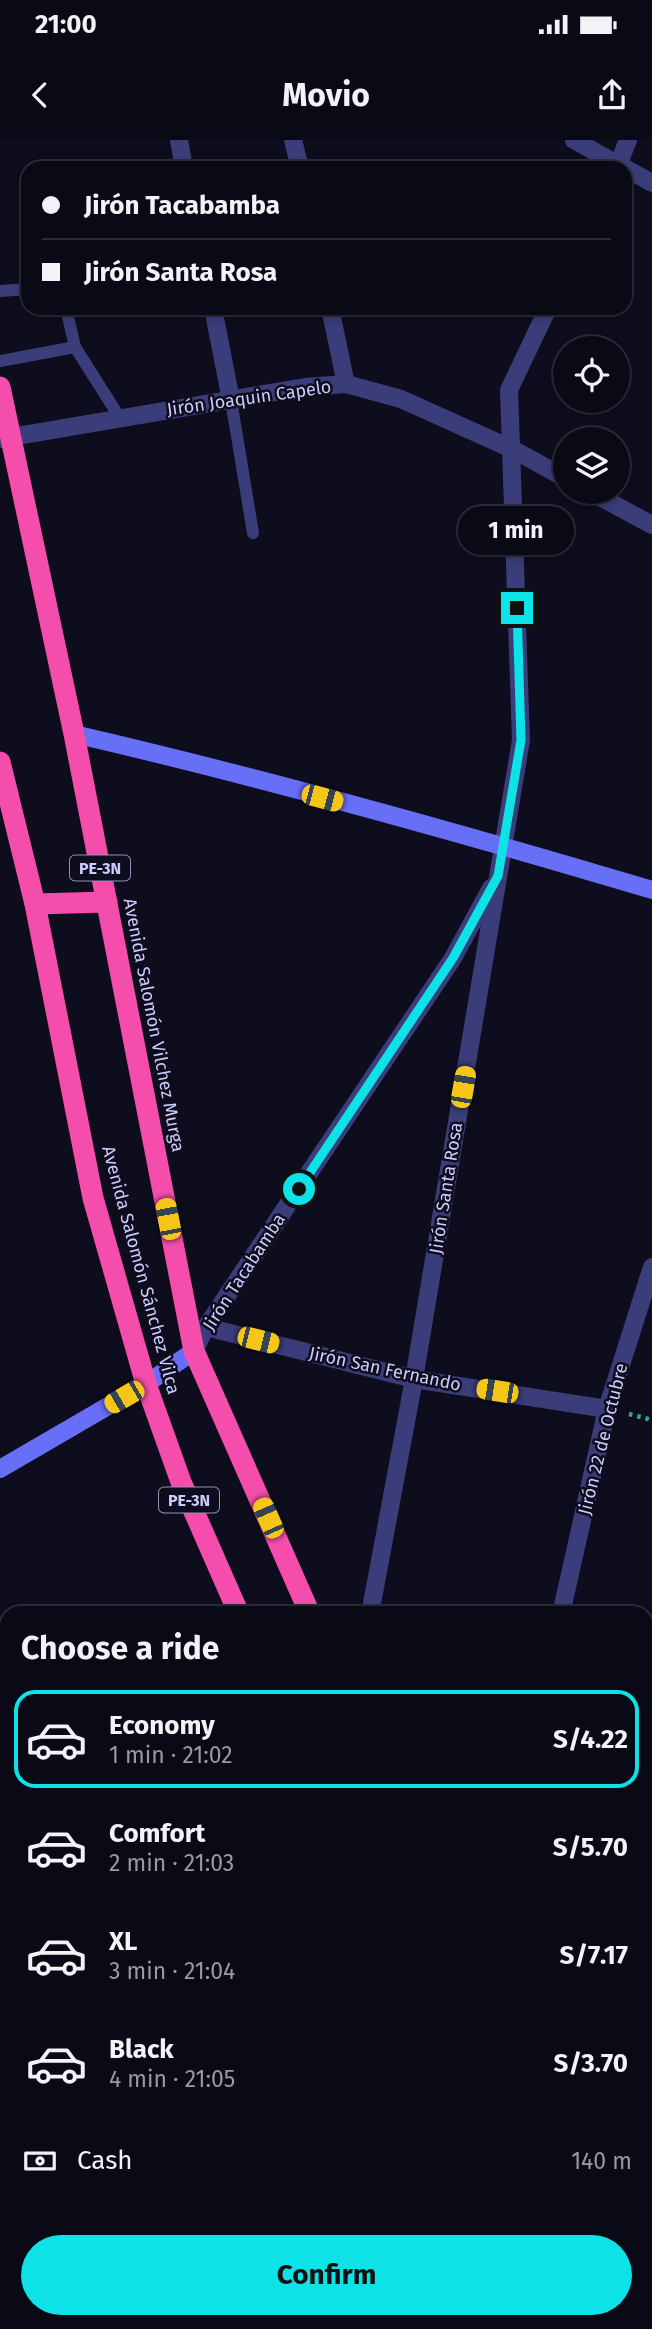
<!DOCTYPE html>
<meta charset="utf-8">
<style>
body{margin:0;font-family:"Fira Sans",sans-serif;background:#13131f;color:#f1f3f6;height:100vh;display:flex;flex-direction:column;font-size:26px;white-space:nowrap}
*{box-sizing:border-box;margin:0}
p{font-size:23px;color:#999aa1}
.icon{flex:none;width:38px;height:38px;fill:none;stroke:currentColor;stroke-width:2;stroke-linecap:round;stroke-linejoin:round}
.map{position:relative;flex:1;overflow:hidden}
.side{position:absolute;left:0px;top:1466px;width:653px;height:723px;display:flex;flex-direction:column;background:#0a0a16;border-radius:21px 21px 0 0;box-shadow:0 4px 10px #0003,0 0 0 2px #2a2b35}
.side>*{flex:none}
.banner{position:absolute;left:21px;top:21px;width:611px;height:154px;border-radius:21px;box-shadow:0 4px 10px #0003,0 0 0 2px #2a2b35;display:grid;align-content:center;height:154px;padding:0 21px;background:#0a0a16}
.tools{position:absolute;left:553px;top:196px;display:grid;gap:14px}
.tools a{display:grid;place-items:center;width:77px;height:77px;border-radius:50%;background:#0a0a16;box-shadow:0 4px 10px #0003,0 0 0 2px #2a2b35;font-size:35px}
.end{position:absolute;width:32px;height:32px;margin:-16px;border:9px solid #0de2e7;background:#111;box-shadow:0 0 0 4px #111}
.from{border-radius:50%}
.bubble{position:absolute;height:49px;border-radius:24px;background:#0a0a16;box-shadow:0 4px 10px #0003,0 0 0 2px #2a2b35;font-size:23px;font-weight:700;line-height:49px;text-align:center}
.car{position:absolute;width:21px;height:42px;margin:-21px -10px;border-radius:9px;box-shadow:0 0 5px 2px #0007;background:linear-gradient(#f5c518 24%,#345 0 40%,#f5c518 0 76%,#345 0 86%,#f5c518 0)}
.banner b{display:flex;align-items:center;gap:24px;height:66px;font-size:26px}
.banner b+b{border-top:2px solid #2a2b35}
.banner i{width:18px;height:18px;background:#f1f3f6}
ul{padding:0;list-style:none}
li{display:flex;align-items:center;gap:21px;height:98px;margin:0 14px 10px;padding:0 7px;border:4px solid transparent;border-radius:21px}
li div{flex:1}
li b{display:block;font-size:26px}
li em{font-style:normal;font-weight:700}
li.selected{border-color:#0de2e7}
li>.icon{width:63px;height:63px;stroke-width:1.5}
h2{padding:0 21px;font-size:32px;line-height:84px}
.pay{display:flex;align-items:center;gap:18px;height:77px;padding:0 21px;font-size:26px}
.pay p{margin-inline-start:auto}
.primary-button{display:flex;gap:14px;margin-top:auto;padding:14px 21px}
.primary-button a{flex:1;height:80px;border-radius:42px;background:#0de2e7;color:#111;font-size:28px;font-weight:700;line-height:80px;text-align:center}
.status{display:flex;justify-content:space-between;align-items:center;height:49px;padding:0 35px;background:#0a0a16;direction:ltr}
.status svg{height:19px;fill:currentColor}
header{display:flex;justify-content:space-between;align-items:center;height:91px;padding:0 21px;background:#0a0a16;font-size:32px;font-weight:700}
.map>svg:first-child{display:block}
.grass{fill:url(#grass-tufts)}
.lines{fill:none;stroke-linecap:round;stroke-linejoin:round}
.path{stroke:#33a898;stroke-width:4.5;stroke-dasharray:3.5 5;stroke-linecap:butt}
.lane{stroke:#3a3d79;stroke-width:12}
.street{stroke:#3a3d79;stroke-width:18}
.secondary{stroke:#686ff7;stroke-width:18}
.highway{stroke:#f54dab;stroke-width:21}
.route{stroke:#0de2e7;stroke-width:9}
.labels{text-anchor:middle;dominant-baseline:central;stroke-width:5;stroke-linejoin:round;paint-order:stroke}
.shield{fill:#0e0d1d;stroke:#9492b9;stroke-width:2}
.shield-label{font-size:16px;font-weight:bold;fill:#cdcbfc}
.street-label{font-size:18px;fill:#cdcbfc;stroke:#0e0d1d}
</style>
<div class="status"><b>21:00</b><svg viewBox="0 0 49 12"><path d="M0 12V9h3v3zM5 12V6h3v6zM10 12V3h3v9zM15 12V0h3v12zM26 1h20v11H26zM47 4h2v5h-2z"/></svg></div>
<header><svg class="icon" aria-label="back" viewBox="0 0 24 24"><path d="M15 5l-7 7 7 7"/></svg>Movio<svg class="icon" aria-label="share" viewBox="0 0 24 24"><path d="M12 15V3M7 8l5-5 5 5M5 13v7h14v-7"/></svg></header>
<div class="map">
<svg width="652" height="2189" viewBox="0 0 652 2189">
<defs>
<pattern id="grass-tufts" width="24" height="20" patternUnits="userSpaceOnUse" patternTransform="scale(1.75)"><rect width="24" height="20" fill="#102624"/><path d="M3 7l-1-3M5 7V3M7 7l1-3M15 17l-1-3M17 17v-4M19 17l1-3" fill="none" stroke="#324445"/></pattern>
</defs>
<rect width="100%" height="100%" fill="#0e0d1d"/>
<polygon class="grass" points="577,2182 628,2182 628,2189 579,2189"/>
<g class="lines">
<polyline class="path" points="629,1274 652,1280"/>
<g class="lane">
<polyline points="0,151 28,149"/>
<polyline points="66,168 75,207 120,278"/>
<polyline points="0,221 75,207"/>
<polyline points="231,260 253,393"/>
</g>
<g class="street">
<polyline points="179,0 184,28"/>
<polyline points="293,0 300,28"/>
<polyline points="574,0 624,28"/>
<polyline points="617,28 628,0"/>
<polyline points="625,28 652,43"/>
<polyline points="213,168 231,260"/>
<polyline points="330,168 346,244"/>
<polyline points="0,299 305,247 346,244 401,259 512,309 565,338"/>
<polyline points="591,352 652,385"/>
<polyline points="206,1187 414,1239 607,1269"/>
<polyline points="194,1211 206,1187 453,818 491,748"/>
<polyline points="370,1474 414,1239 521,600 509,250 548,168"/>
<polyline points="561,1474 607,1269 652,1127"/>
<polyline points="0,1719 7,1734"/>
<polyline points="646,1991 652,2010"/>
<polyline points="207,2189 210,2182"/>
</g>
<g class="secondary">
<path d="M74 594C268 639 461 693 652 750"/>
<polyline points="0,1329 146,1244 194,1211"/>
</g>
<g class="highway">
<polyline points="0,247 74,594 194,1211 310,1474"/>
<polyline points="0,622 35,764 93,1058 146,1244 181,1342 239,1474"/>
<polyline points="35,764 107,762"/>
<polyline points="646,2013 652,2012"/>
<polyline points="551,2182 554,2189"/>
</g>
</g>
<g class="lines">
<polyline class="route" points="299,1049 453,818 498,736 521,600 517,468"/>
</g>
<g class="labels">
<g class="shield">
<rect x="70" y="715.5" width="60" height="25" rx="5"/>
<rect x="159" y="1347.5" width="60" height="25" rx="5"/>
</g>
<g class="shield-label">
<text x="100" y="728">PE-3N</text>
<text x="189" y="1360">PE-3N</text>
</g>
<g class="street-label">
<text transform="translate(249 258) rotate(-8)">Jirón Joaquin Capelo</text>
<text transform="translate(154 885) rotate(79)">Avenida Salomón Vilchez Murga</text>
<text transform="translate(446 1048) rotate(-81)">Jirón Santa Rosa</text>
<text transform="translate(141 1130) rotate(75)">Avenida Salomón Sánchez Vilca</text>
<text transform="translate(244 1132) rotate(-57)">Jirón Tacabamba</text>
<text transform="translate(385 1229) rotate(12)">Jirón San Fernando</text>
<text transform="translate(603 1299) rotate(-76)">Jirón 22 de Octubre</text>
</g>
</g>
</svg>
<div class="tools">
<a><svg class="icon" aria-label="locate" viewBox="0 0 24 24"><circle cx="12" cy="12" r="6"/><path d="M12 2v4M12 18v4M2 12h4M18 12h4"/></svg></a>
<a><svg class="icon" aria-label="layers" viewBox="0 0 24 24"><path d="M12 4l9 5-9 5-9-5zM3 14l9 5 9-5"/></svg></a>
</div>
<i class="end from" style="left:299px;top:1049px"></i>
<i class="end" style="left:517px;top:468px"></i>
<div class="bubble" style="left:458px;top:366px;width:116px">1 min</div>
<i class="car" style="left:322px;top:658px;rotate:105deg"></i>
<i class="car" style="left:463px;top:947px;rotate:10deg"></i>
<i class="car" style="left:168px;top:1079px;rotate:349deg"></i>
<i class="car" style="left:258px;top:1200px;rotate:104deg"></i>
<i class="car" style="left:497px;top:1251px;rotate:279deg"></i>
<i class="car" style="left:124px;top:1257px;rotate:240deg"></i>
<i class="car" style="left:268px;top:1378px;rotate:336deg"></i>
<div class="banner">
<b><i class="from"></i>Jirón Tacabamba</b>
<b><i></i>Jirón Santa Rosa</b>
</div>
<section class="side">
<h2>Choose a ride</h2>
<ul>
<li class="selected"><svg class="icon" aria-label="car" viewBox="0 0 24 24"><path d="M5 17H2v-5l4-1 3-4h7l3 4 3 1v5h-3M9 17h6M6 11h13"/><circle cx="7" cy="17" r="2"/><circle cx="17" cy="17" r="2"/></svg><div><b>Economy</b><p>1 min · 21:02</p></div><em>S/4.22</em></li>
<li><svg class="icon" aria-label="car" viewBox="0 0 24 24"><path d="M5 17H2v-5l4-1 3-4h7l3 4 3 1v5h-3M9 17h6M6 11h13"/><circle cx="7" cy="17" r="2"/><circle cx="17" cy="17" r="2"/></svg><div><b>Comfort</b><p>2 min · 21:03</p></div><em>S/5.70</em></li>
<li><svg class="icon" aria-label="car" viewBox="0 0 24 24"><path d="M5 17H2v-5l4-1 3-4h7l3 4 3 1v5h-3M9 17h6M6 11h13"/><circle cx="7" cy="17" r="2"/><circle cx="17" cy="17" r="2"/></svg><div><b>XL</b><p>3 min · 21:04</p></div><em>S/7.17</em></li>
<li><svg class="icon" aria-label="car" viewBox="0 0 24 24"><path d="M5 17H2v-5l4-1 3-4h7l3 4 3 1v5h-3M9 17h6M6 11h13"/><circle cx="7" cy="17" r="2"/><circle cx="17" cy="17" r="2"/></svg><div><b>Black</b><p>4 min · 21:05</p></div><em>S/3.70</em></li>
</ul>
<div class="pay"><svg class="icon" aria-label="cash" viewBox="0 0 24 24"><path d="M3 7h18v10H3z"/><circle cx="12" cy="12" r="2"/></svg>Cash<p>140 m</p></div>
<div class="primary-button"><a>Confirm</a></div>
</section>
</div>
